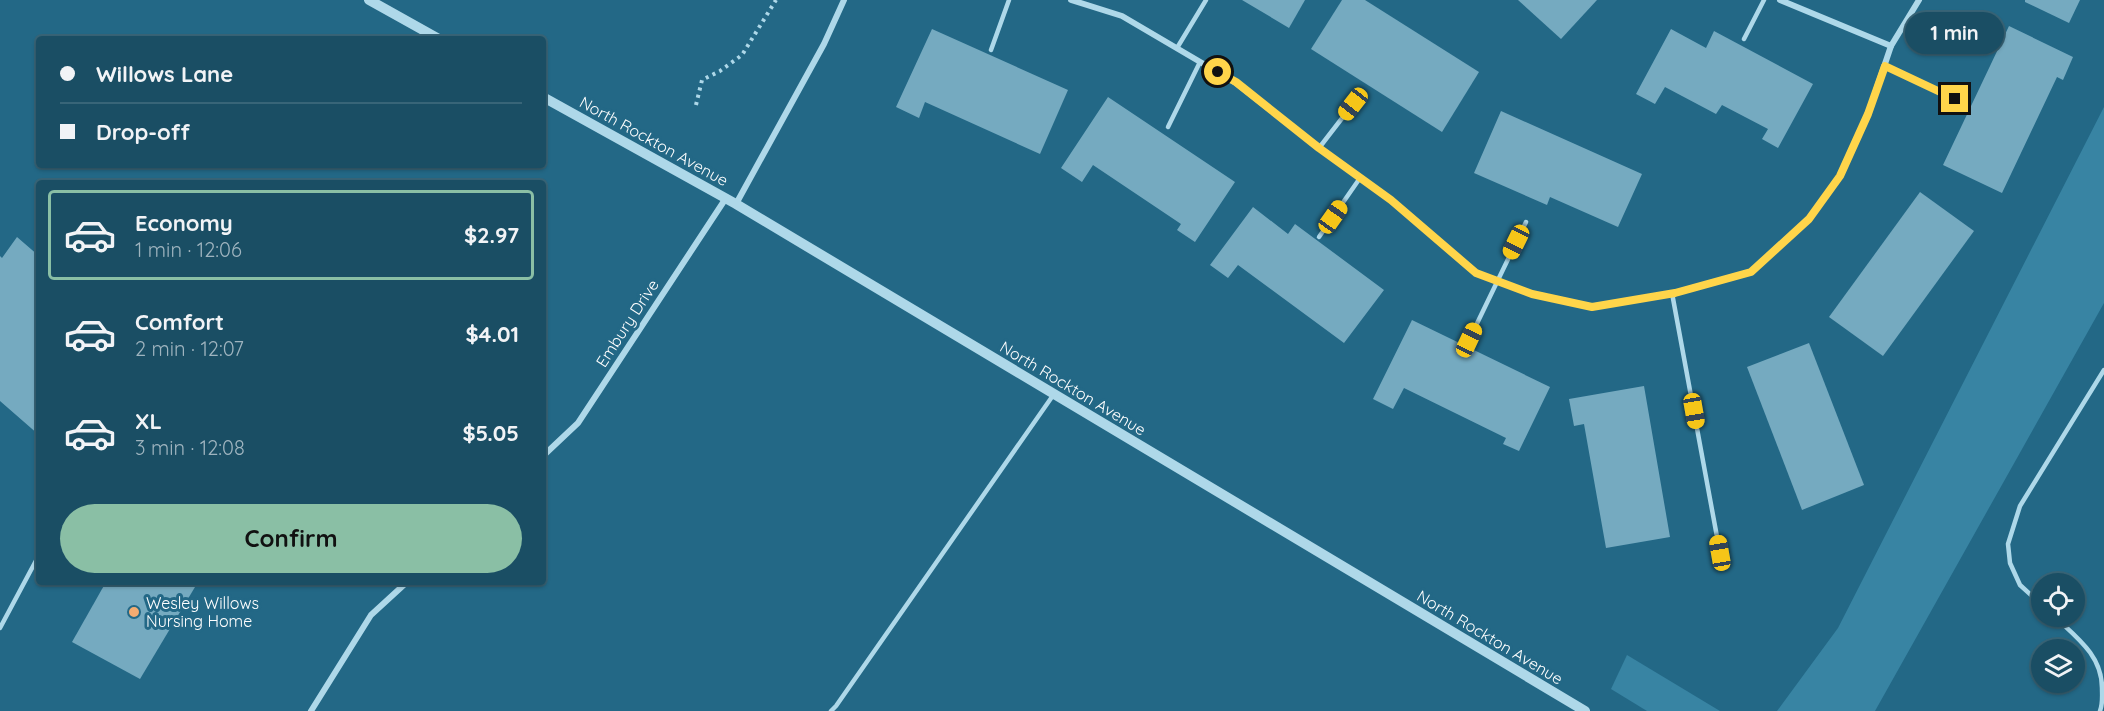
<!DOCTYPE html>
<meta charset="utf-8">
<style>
body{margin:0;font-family:Quicksand,sans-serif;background:#23556a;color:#f1f3f6;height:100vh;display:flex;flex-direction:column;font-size:22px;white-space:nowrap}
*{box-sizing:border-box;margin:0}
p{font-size:20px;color:#9fb4bf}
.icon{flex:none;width:33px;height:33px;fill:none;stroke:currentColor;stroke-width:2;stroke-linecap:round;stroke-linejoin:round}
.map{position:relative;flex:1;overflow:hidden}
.side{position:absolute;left:36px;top:180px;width:510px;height:405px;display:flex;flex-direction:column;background:#1a4e64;border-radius:6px;box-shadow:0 2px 4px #0004,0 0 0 2px #386578}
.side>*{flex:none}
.hud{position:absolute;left:36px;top:36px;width:510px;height:132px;border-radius:6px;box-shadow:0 2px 4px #0004,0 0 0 2px #386578;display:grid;align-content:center;height:132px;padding:0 24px;background:#1a4e64}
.tools{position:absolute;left:2031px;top:573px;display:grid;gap:12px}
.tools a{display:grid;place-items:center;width:54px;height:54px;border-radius:50%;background:#1a4e64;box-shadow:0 2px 4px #0004,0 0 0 2px #386578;font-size:30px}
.end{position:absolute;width:27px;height:27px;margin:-14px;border:8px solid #ffd54a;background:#111;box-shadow:0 0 0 3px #111}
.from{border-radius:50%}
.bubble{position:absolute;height:42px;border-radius:21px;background:#1a4e64;box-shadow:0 2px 4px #0004,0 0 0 2px #386578;font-size:20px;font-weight:700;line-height:42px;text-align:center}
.car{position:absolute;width:18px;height:36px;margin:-18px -9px;border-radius:8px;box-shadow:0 0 4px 2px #0007;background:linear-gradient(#f5c518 24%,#345 0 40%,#f5c518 0 76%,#345 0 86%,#f5c518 0)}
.hud b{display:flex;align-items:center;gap:21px;height:57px;font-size:22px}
.hud b+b{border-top:2px solid #386578}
.hud i{width:15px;height:15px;background:#f1f3f6}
ul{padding:10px 0 0;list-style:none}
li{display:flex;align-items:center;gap:18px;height:90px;margin:0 12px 9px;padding:0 12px;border:3px solid transparent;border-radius:6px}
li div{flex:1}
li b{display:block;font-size:22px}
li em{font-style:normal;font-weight:700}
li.active{border-color:#8abfa5}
li>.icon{width:54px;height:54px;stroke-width:1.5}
.cta{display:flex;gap:12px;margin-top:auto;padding:12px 24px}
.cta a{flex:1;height:69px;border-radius:36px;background:#8abfa5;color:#111;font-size:24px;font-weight:700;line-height:69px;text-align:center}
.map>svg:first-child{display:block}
.green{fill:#3884a3}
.building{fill:#75aac0}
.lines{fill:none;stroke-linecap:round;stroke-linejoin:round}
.path{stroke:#aed8e9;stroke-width:4;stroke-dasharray:3 4.5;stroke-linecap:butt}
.service{stroke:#aed8e9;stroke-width:4.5}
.minor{stroke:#aed8e9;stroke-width:6}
.tertiary{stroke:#aed8e9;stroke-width:10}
.route{stroke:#ffd54a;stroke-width:8}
.poi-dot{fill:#f4ac71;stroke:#236886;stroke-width:2}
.labels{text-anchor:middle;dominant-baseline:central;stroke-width:6;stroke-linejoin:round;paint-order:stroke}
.street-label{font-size:16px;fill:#fff;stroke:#236886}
.poi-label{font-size:16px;fill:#fff;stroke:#236886;text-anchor:start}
</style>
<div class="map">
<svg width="2104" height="711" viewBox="0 0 2104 711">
<rect width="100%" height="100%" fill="#236886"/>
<g class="green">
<polygon points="2104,107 2104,303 1875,711 1777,711 1838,628"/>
<polygon points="1627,655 1720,711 1647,711 1611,689"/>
</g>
<g class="building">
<polygon points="1242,0 1305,0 1289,28"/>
<polygon points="1342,0 1365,0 1479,72 1442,132 1311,49"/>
<polygon points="1518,0 1597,0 1561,39"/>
<polygon points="2025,0 2080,0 2069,23 2025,2"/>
<polygon points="2009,26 2073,57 2063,80 2057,77 2002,193 1943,165"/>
<polygon points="932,29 1068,90 1040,154 925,102 919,118 896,107"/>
<polygon points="1671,29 1706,48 1714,31 1813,84 1778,148 1762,139 1768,129 1722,105 1716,114 1665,87 1655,104 1636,94"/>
<polygon points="1108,97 1235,182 1195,242 1177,230 1181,224 1093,165 1082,182 1061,168"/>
<polygon points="1501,111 1642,174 1618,227 1550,197 1547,205 1474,173"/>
<polygon points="1920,192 1974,231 1883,356 1829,317"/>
<polygon points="1253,207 1288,234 1295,224 1384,290 1344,343 1238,265 1228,278 1210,265"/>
<polygon points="17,237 39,256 39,435 0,401 0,256 2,258"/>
<polygon points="1412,320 1550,387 1519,451 1503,444 1506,438 1404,388 1393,409 1373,399"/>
<polygon points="1809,343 1864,485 1802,510 1747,367"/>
<polygon points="1644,386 1670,537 1606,548 1584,424 1574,426 1569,399"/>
<polygon points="106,582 198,582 140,679 72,642"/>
</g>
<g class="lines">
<polyline class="path" points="696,105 702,80 720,71 742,55 776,0"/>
<g class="service">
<polyline points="1744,39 1764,0"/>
<polyline points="1177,48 1206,0"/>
<polyline points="991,50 1009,0"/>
<polyline points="1885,67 1955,99"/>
<polyline points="1168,127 1200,62"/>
<polyline points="1319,148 1353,104"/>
<polyline points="1319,237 1360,178"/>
<polyline points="1672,293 1720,553"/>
<polyline points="1469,340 1526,222"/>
<polyline points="2042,605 2020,585 2010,563 2008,544 2020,506 2104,370"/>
<path d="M2054 616C2076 637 2102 655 2102 688 2102 696 2103 703 2100 711"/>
<polyline points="0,628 39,555"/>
<polyline points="831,711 836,706 1054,394"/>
</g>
<g class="minor">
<polyline points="1071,0 1122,16 1236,83 1319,148 1391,200 1476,273 1532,294 1592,307 1675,293 1751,272 1809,219 1840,176 1868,114 1891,46 1919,0"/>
<polyline points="1780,0 1891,46"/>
<polyline points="736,204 824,44 844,0"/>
<polyline points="543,456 578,423 726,198"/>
<polyline points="311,711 371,615 407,582"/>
</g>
<g class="tertiary">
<polyline points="369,0 439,39"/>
<polyline points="543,97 736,204 1585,711"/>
</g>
</g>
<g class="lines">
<polyline class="route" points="1218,72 1236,82 1319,148 1391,200 1476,273 1532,294 1592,307 1675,293 1751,272 1809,219 1840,176 1868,114 1885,66 1955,99"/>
</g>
<circle class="poi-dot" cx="134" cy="612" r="6"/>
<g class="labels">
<g class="street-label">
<text transform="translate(654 141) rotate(29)">North Rockton Avenue</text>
<text transform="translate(627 323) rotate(-57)">Embury Drive</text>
<text transform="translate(1073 388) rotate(31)">North Rockton Avenue</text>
<text transform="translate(1490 637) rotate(31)">North Rockton Avenue</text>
</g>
<g class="poi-label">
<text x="146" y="603">Wesley Willows<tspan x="146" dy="18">Nursing Home</tspan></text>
</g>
</g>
</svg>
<div class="tools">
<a><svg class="icon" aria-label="locate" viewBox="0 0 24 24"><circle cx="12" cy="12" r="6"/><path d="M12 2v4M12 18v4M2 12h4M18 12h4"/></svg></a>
<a><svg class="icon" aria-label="layers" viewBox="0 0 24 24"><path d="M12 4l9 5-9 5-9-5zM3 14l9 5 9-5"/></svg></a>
</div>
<i class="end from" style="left:1218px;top:72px"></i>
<i class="end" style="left:1955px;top:99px"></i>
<div class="bubble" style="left:1905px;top:12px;width:99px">1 min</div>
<i class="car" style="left:1353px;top:104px;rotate:218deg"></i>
<i class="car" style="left:1333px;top:217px;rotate:35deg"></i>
<i class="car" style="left:1516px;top:242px;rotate:206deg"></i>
<i class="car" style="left:1469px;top:340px;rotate:25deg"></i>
<i class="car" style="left:1694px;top:411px;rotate:170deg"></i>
<i class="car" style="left:1720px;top:553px;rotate:350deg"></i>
<div class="hud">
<b><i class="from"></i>Willows Lane</b>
<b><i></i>Drop-off</b>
</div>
<section class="side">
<ul>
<li class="active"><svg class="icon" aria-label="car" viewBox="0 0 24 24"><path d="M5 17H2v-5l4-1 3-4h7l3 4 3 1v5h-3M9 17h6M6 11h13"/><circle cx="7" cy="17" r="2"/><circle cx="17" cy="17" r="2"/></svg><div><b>Economy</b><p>1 min · 12:06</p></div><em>$2.97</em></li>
<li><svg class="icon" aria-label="car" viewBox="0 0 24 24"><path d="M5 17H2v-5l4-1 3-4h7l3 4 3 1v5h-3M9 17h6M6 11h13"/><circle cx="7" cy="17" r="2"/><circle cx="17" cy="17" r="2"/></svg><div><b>Comfort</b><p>2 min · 12:07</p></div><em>$4.01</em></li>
<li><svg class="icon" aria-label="car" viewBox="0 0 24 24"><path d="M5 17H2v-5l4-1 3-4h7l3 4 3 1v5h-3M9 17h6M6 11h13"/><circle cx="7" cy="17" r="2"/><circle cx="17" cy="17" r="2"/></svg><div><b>XL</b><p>3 min · 12:08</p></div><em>$5.05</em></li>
</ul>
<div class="cta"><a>Confirm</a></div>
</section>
</div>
